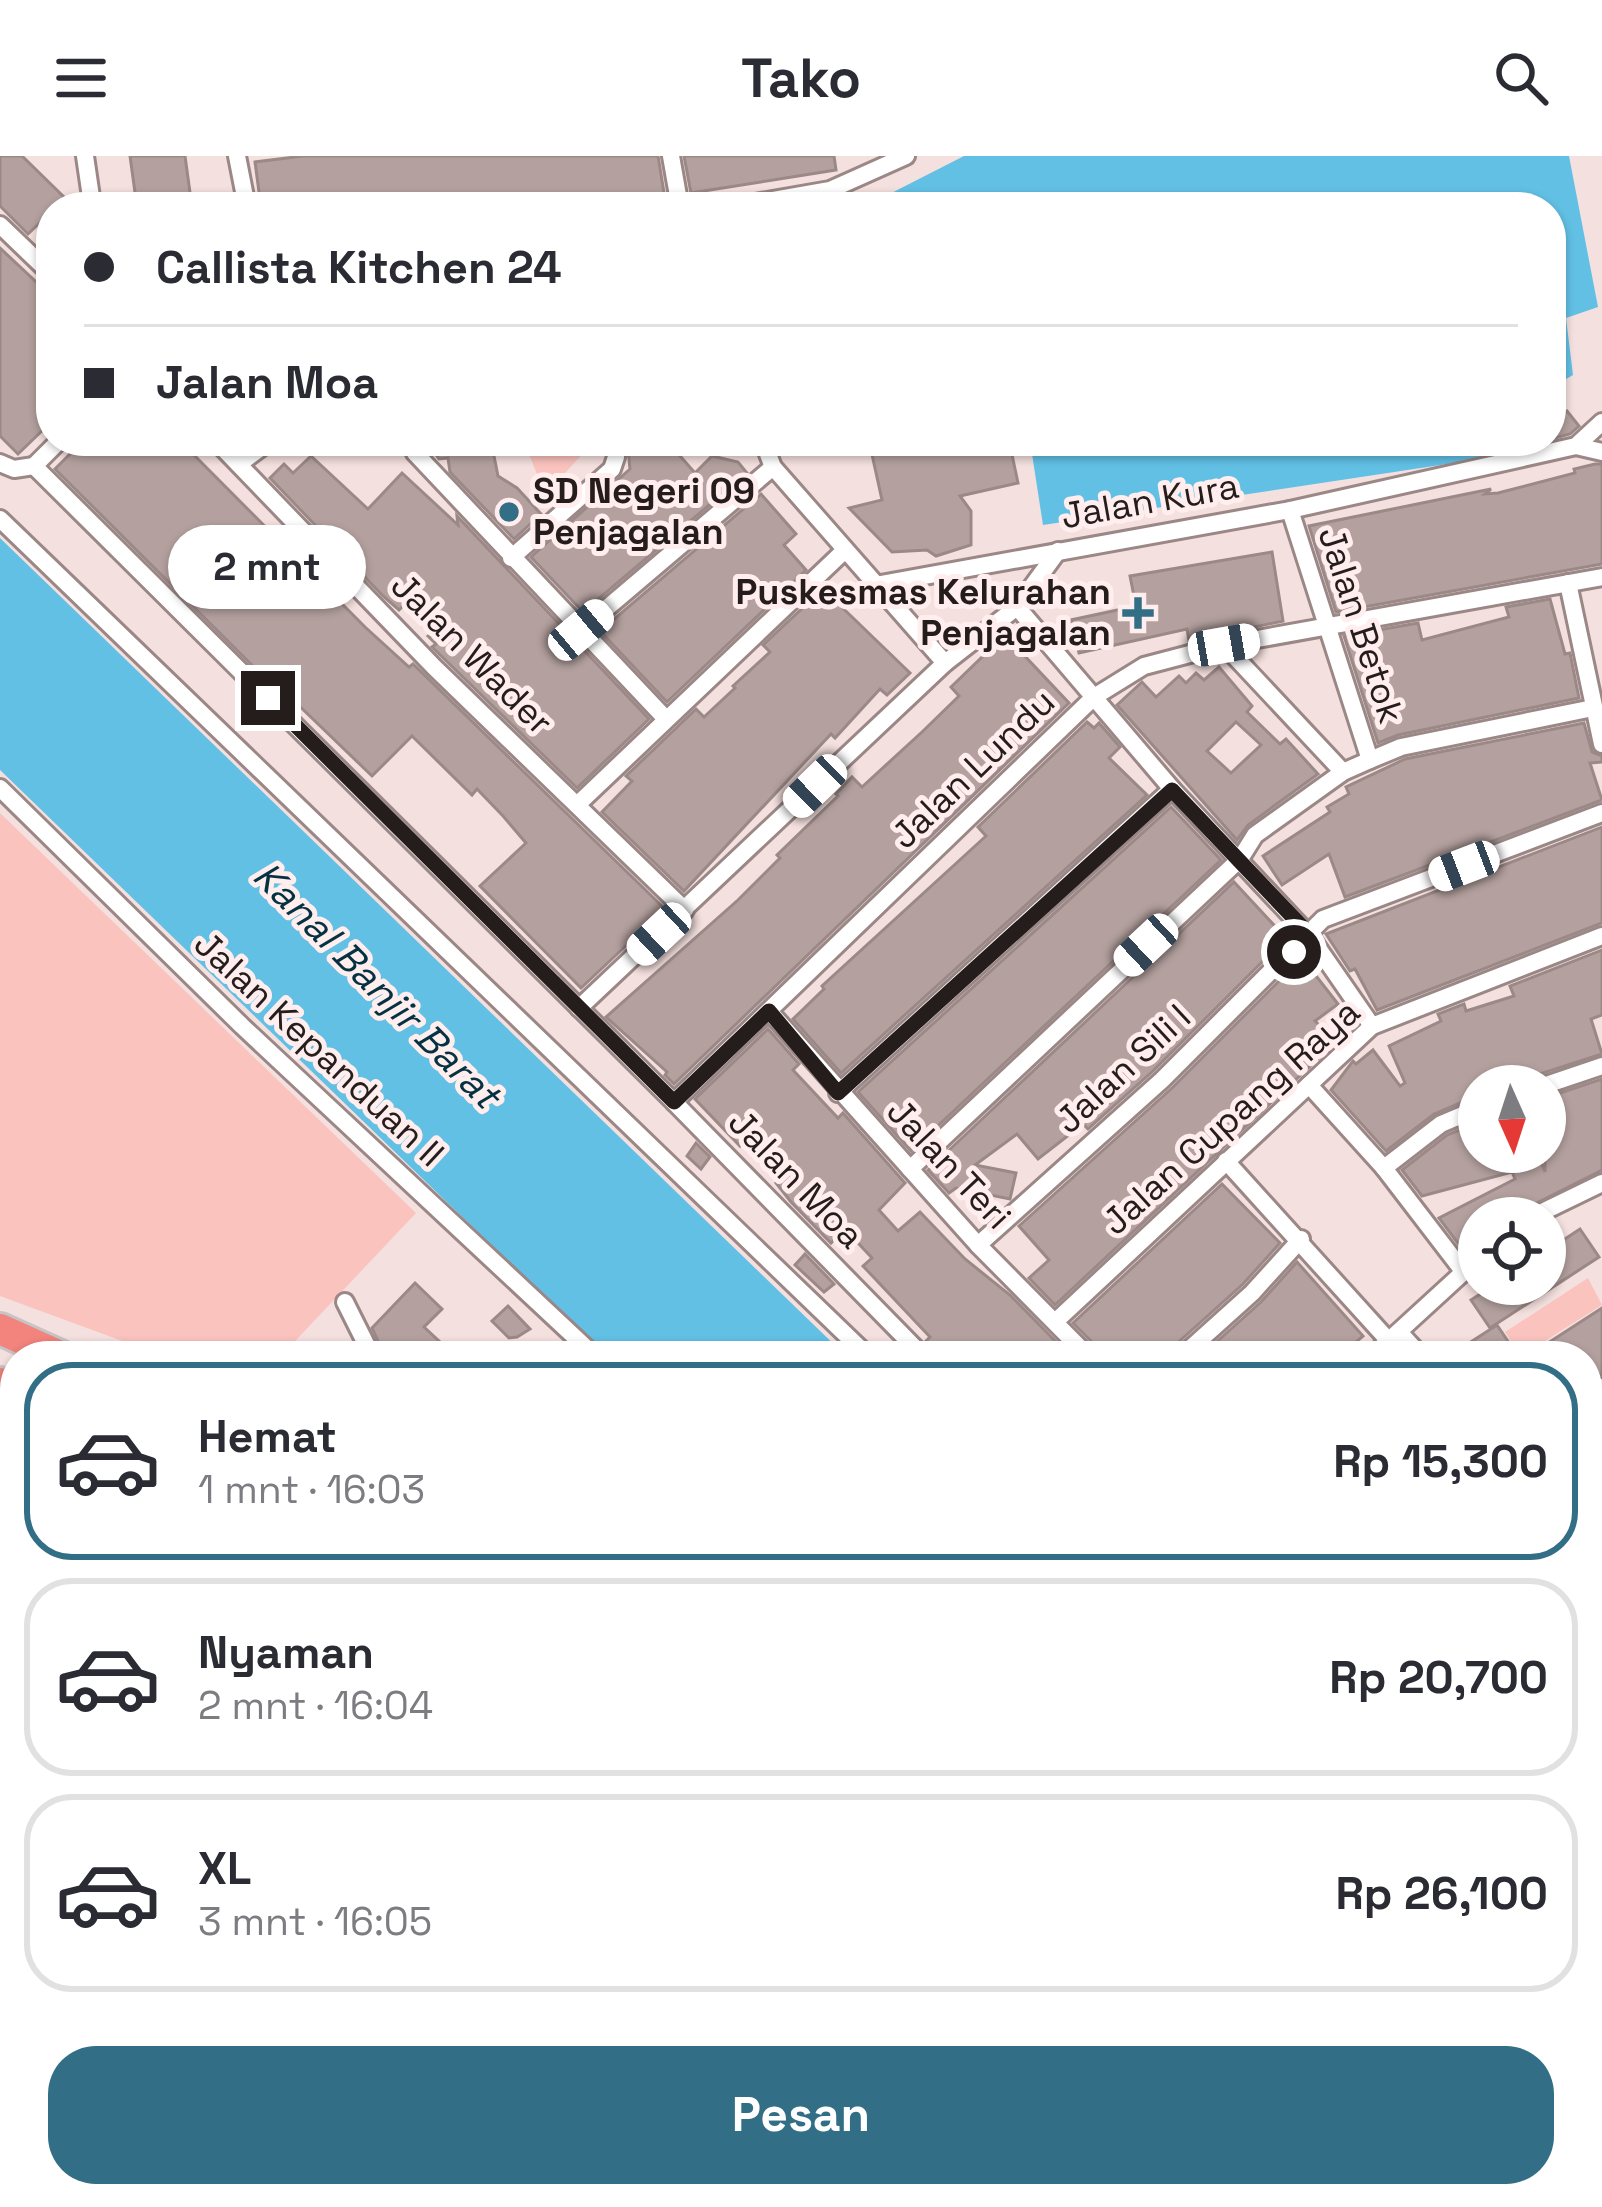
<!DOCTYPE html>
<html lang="id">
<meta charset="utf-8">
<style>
body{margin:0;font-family:"Space Grotesk",sans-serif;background:#f2f2f3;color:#2b2b33;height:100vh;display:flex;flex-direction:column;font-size:45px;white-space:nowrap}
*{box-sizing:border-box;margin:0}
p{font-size:39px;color:#7c7c81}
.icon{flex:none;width:66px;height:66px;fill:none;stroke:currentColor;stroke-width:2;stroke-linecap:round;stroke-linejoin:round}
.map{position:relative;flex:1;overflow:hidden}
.drawer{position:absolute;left:0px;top:1185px;width:1602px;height:867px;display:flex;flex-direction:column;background:#fff;border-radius:48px 48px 0 0;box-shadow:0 3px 9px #0004}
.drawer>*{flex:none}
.hud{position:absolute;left:36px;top:36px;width:1530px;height:264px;border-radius:48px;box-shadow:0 3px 9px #0004;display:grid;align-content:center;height:264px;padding:0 48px;background:#fff}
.needle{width:78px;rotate:177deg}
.fabs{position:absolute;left:1458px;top:909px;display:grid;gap:24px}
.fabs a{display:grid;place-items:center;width:108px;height:108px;border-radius:50%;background:#fff;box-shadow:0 3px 9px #0004;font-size:60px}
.end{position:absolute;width:54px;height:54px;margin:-27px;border:15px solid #241d1c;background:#fff;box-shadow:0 0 0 6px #fff}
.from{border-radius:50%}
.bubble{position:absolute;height:84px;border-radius:42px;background:#fff;box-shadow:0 3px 9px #0004;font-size:39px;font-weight:800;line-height:84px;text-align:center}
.car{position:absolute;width:36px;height:72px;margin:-36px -18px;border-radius:15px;box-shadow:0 0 9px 3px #0007;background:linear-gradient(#fff 24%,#345 0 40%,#fff 0 76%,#345 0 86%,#fff 0)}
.hud b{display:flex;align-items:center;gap:42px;height:114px;font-size:45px}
.hud b+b{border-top:3px solid #e1e1e2}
.hud i{width:30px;height:30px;background:#2b2b33}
ul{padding:21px 0 0;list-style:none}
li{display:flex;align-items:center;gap:36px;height:198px;margin:0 24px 18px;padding:0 24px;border:6px solid #e1e1e2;border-radius:48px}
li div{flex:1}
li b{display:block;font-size:45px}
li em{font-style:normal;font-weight:800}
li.on{border-color:#326e85}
li>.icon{width:108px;height:108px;stroke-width:1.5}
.primary-button{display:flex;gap:24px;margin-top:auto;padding:24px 48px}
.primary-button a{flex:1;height:138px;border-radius:48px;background:#326e85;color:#fff;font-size:48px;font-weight:800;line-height:138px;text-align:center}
header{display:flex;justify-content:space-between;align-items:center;height:156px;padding:0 48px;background:#fff;font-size:54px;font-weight:800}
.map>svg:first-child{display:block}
.green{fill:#fbc3be}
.water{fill:#62c0e5}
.building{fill:#b4a19f;stroke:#9b8987;stroke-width:3;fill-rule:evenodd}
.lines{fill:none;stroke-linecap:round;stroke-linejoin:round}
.street-casing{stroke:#9a8786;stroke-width:22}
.highway-casing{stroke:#c6c4c4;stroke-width:36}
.street{stroke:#fff;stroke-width:16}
.highway{stroke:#f2837d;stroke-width:30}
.route{stroke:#241d1c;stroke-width:15}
.poi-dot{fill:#326e85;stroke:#ffeeed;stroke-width:4.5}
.labels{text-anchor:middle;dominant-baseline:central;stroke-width:10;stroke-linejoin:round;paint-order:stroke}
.poi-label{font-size:36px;font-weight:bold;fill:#241d1c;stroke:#ffeeed;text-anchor:start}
.street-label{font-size:36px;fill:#241d1c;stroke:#ffeeed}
.water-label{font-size:39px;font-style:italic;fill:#053242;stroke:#ffeeed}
</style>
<header><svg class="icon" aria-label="menu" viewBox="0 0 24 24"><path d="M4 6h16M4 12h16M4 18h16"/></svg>Tako<svg class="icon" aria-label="search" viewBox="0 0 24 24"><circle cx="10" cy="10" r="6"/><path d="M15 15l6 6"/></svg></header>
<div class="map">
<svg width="1602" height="2051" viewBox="0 0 1602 2051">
<rect width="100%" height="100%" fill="#f4e0de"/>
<g class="green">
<polygon points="524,285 586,285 586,294 545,339"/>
<polygon points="0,657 416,1057 281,1200 163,1200 0,1140"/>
<polygon points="1588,1122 1602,1149 1521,1200 1505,1176"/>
</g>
<g class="water">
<polygon points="964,0 1569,0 1598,151 1566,162 1573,219 1551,232 1551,51 864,51"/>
<polygon points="1030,285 1488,285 1487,302 1043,369"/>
<polygon points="0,382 846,1200 606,1200 0,614"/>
<polygon points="1587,1914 1602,1928 1602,2051 1488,2051 1473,2037 1587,2037"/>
</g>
<g class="building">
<polygon points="0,0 22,0 65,42 51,51 51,56 28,78 0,50"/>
<polygon points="130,0 185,0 192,51 137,51"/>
<polygon points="303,0 658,0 666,49 261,51 255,6"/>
<polygon points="684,0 834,0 836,14 691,37"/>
<polygon points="0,92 51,140 51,266 18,298 0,280"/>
<polygon points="1567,255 1579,270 1570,278 1551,283 1551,267"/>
<polygon points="83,285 180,285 365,471 409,511 413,508 665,753 581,832 480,730 526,687 503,660 477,633 472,639 412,580 372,620 289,540 286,543 55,313"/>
<polygon points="427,285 491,285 498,320 517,332 541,358 514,383 450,316 448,302 439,303"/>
<polygon points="627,285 673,292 695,317 712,300 738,306 747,317 583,456 531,401 630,313"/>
<polygon points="911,285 995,285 998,297 1011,294 1018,327 960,340 971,355 971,389 936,400 927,394 892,396 849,352 882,344 871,294"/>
<polygon points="311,300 368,353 402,317 458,369 457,360 649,563 577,632 432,491 436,488 428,480 432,476 404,449 399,454 383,440 270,322 284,308 293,317"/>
<polygon points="1595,308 1602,308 1602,408 1336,456 1309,370 1491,333 1485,338 1498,337 1575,317 1574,313"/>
<polygon points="761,338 796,378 784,389 806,414 667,546 600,475"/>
<polygon points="1272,396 1283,465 1189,485 1187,473 1079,497 1071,464 1136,450 1130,420"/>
<polygon points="823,433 910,517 887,539 880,533 835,582 831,578 684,735 602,656 632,625 626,620 696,553 704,561 735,532 733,530 770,496 763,489"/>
<polygon points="1550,443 1565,498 1570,497 1579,542 1398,579 1378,587 1344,480 1418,467 1422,484 1509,461 1506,451"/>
<polygon points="1005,479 1069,547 674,928 665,919 667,916 606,861 738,744 780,702 777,699 838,640 836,638 852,621 862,631 922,576 959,540 951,531"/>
<path d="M1219 511 1252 550 1247 556 1280 588 1286 583 1318 618 1248 669 1237 684 1117 549 1142 526 1156 541 1179 520 1186 527 1196 517 1204 524ZM1236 566 1261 589 1231 617 1207 595Z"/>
<polygon points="1087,566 1094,572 1099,567 1120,591 1109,602 1147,639 841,917 793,863 824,833 822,830 986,680 978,671"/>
<polygon points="1584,567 1592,596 1602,600 1602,606 1590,607 1602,644 1345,741 1329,698 1282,729 1263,700 1330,656 1327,651 1349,638 1346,631 1405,603"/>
<polygon points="1171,651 1221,704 911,995 858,936"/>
<polygon points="1602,671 1602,767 1377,854 1355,813 1350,815 1326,778"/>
<polygon points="1234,726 1286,782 1153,915 1088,973 1083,968 1038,1003 1017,978 975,1009 1016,1017 1010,1043 956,1032 949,1037 928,1014"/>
<polygon points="1602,794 1602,859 1591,863 1602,898 1502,930 1479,930 1479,939 1434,958 1386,995 1331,934 1353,905 1356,908 1373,894 1400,930 1405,927 1389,890 1441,865 1438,858 1464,848 1466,855 1514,840 1510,830"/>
<polygon points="1302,802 1338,848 1315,865 1336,886 1055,1149 1029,1122 1049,1104 1019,1070 1171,933"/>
<polygon points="768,873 799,908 793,914 838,962 843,957 905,1027 879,1054 898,1075 920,1056 965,1103 1010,1139 1070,1200 940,1200 926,1185 930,1181 863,1110 872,1102 845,1073 831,1087 791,1046 776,1027 780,1024 745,985 740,990 695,943"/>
<polygon points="1602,923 1602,1014 1519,1056 1502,1062 1479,1062 1479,1080 1460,1090 1439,1062 1515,1023 1512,1016 1422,1040 1402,1014 1447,979 1472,969 1479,978 1479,996 1537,996 1545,1016 1545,942"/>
<polygon points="696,987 710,1001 701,1013 687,1000"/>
<polygon points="1222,1028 1280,1087 1243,1128 1173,1191 1170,1200 1100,1200 1097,1191 1073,1167"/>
<polygon points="1580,1073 1599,1101 1490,1172 1471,1144 1496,1128 1545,1128 1545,1096"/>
<polygon points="805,1098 834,1128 824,1136 795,1109"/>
<polygon points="1297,1106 1363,1180 1340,1200 1201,1200 1261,1146"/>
<polygon points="415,1127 442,1153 424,1171 455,1200 384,1198 372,1172"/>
<polygon points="508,1150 530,1173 517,1181 509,1182 492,1165"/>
<polygon points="1602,1152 1602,1218 1587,1225 1587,1200 1528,1200"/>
<polygon points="1497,1169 1518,1200 1449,1200"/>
<polygon points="1602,1246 1602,1313 1587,1321 1587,1253"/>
<polygon points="1602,1341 1602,1373 1587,1363 1587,1349"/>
<polygon points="1587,1410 1602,1427 1602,1505 1587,1496"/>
<polygon points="0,1433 15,1435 15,1627 0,1625"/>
<polygon points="1587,1527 1602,1536 1602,1606 1587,1615"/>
<polygon points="1602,1635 1602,1735 1587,1726 1587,1644"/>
<polygon points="0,1721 15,1723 15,1961 0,1959"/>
<polygon points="1587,1757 1602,1766 1602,1872 1587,1862"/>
</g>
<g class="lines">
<g class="street-casing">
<g id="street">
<polyline points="85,0 91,41 86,51"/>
<polyline points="237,0 247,51"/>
<polyline points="671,0 680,51"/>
<polyline points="732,51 830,34 906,0"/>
<polyline points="0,69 51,118"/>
<polyline points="216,285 434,511 685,754"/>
<polyline points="409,285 415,297 666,563"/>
<polyline points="763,285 773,311 945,507"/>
<polyline points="1576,290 1602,296"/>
<polyline points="0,307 14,313 34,310"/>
<polyline points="239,308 270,285"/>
<polyline points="34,310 674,946 923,1200"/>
<polyline points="34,310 59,285"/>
<polyline points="1290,354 1370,604"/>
<polyline points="0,363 868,1200"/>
<polyline points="511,402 612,313 616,301 614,285"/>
<polyline points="1568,427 1602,588"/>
<polyline points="875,429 1290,354 1576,290 1602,266"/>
<polyline points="1017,451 1172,633 1309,779 1372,870"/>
<polyline points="581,474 773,311"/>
<polyline points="1224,489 1343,616"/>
<polyline points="0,632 242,870 595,1200"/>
<polyline points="578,648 844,395"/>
<polyline points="579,852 945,507 1017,451 1058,395"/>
<polyline points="769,855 978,1089 1088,1200"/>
<polyline points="1309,929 1384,1012 1463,1115"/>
<polyline points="1543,930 1602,910"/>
<polyline points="838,937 1172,633"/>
<polyline points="674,946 1094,541 1144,510 1224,489 1602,421"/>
<polyline points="1226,1005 1388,1184"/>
<polyline points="1384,1012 1441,968 1479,952"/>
<polyline points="910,1013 1240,703 1255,679 1343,616 1370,604 1401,591 1593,552"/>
<polyline points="1530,1062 1602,1027"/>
<polyline points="978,1089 1162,924 1323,763 1602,657"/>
<polyline points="345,1146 372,1200"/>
<polyline points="1056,1165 1372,870 1602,780"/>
<polyline points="1399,1176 1421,1200"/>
<polyline points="1182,1200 1252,1137 1301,1083"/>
<polyline points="1372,1200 1479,1102"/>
<polyline points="1587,1240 1602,1231"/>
<polyline points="1587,1336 1602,1326"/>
<polyline points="1587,1375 1602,1392"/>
<polyline points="1587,1508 1602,1524"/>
<polyline points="1587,1632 1602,1618"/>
<polyline points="1587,1738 1602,1754"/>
<polyline points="1587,1875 1602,1890"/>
<polyline points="1587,1895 1598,1906 1602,1902"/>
<polyline points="1395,2037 1409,2051"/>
<polyline points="1463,2037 1478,2051"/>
</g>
</g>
<g class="highway-casing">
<g id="highway">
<polyline points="0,1173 60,1200"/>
<polyline points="0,1227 15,1233"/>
<polyline points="0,1298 15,1303"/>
<polyline points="1144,2037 1152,2051"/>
<polyline points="1195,2037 1213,2051"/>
<polyline points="1264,2037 1280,2051"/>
</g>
</g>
<use href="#street" class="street"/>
<use href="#highway" class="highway"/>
</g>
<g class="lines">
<polyline class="route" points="268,542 674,946 769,855 838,937 1172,634 1309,778 1294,796"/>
</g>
<g class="poi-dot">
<circle cx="509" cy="356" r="12"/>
<path d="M1132 439h12v12h12v12h-12v12h-12v-12h-12v-12h12z"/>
</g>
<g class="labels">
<g class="poi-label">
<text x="533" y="335">SD Negeri 09<tspan x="533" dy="41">Penjagalan</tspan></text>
<text x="1111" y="436" text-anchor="end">Puskesmas Kelurahan<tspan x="1111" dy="41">Penjagalan</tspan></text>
</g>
<g class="street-label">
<text transform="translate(1150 345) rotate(-10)">Jalan Kura</text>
<text transform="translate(1361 469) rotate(72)">Jalan Betok</text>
<text transform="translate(472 498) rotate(45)">Jalan Wader</text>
<text transform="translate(973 613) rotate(-44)">Jalan Lundu</text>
<text transform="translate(319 893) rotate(43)">Jalan Kepanduan II</text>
<text transform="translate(1123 913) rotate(-43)">Jalan Sili I</text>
<text transform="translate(1231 961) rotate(-42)">Jalan Cupang Raya</text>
<text transform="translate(949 1008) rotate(47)">Jalan Teri</text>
<text transform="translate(796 1023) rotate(46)">Jalan Moa</text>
</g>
<g class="water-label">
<text transform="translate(377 829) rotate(45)">Kanal Banjir Barat</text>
</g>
</g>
</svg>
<div class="fabs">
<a><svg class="needle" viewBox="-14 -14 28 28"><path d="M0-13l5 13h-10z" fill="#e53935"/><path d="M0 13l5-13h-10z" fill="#7c7c81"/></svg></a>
<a><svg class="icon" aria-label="locate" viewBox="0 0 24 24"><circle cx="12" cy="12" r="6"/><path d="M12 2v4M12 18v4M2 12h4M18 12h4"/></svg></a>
</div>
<i class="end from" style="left:1294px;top:796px"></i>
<i class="end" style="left:268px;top:542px"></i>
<div class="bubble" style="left:168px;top:369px;width:198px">2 mnt</div>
<i class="car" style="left:581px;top:474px;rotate:50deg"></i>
<i class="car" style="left:1224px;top:489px;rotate:80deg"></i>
<i class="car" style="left:815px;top:630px;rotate:226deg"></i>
<i class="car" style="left:1464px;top:710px;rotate:249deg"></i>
<i class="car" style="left:659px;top:778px;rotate:227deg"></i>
<i class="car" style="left:1146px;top:789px;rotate:227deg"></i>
<div class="hud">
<b><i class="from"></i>Callista Kitchen 24</b>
<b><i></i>Jalan Moa</b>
</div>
<section class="drawer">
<ul>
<li class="on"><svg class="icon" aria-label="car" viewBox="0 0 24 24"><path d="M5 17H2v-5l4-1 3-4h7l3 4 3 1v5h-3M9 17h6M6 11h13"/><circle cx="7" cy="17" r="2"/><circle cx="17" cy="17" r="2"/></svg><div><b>Hemat</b><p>1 mnt · 16:03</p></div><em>Rp 15,300</em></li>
<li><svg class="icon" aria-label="car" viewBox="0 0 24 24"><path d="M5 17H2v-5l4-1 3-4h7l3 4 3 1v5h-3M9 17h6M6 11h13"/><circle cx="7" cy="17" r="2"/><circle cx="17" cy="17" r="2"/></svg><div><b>Nyaman</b><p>2 mnt · 16:04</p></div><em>Rp 20,700</em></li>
<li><svg class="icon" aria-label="car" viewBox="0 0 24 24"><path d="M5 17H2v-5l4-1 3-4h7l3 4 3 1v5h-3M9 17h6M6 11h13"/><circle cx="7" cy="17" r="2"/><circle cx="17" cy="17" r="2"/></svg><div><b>XL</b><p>3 mnt · 16:05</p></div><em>Rp 26,100</em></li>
</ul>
<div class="primary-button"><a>Pesan</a></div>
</section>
</div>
